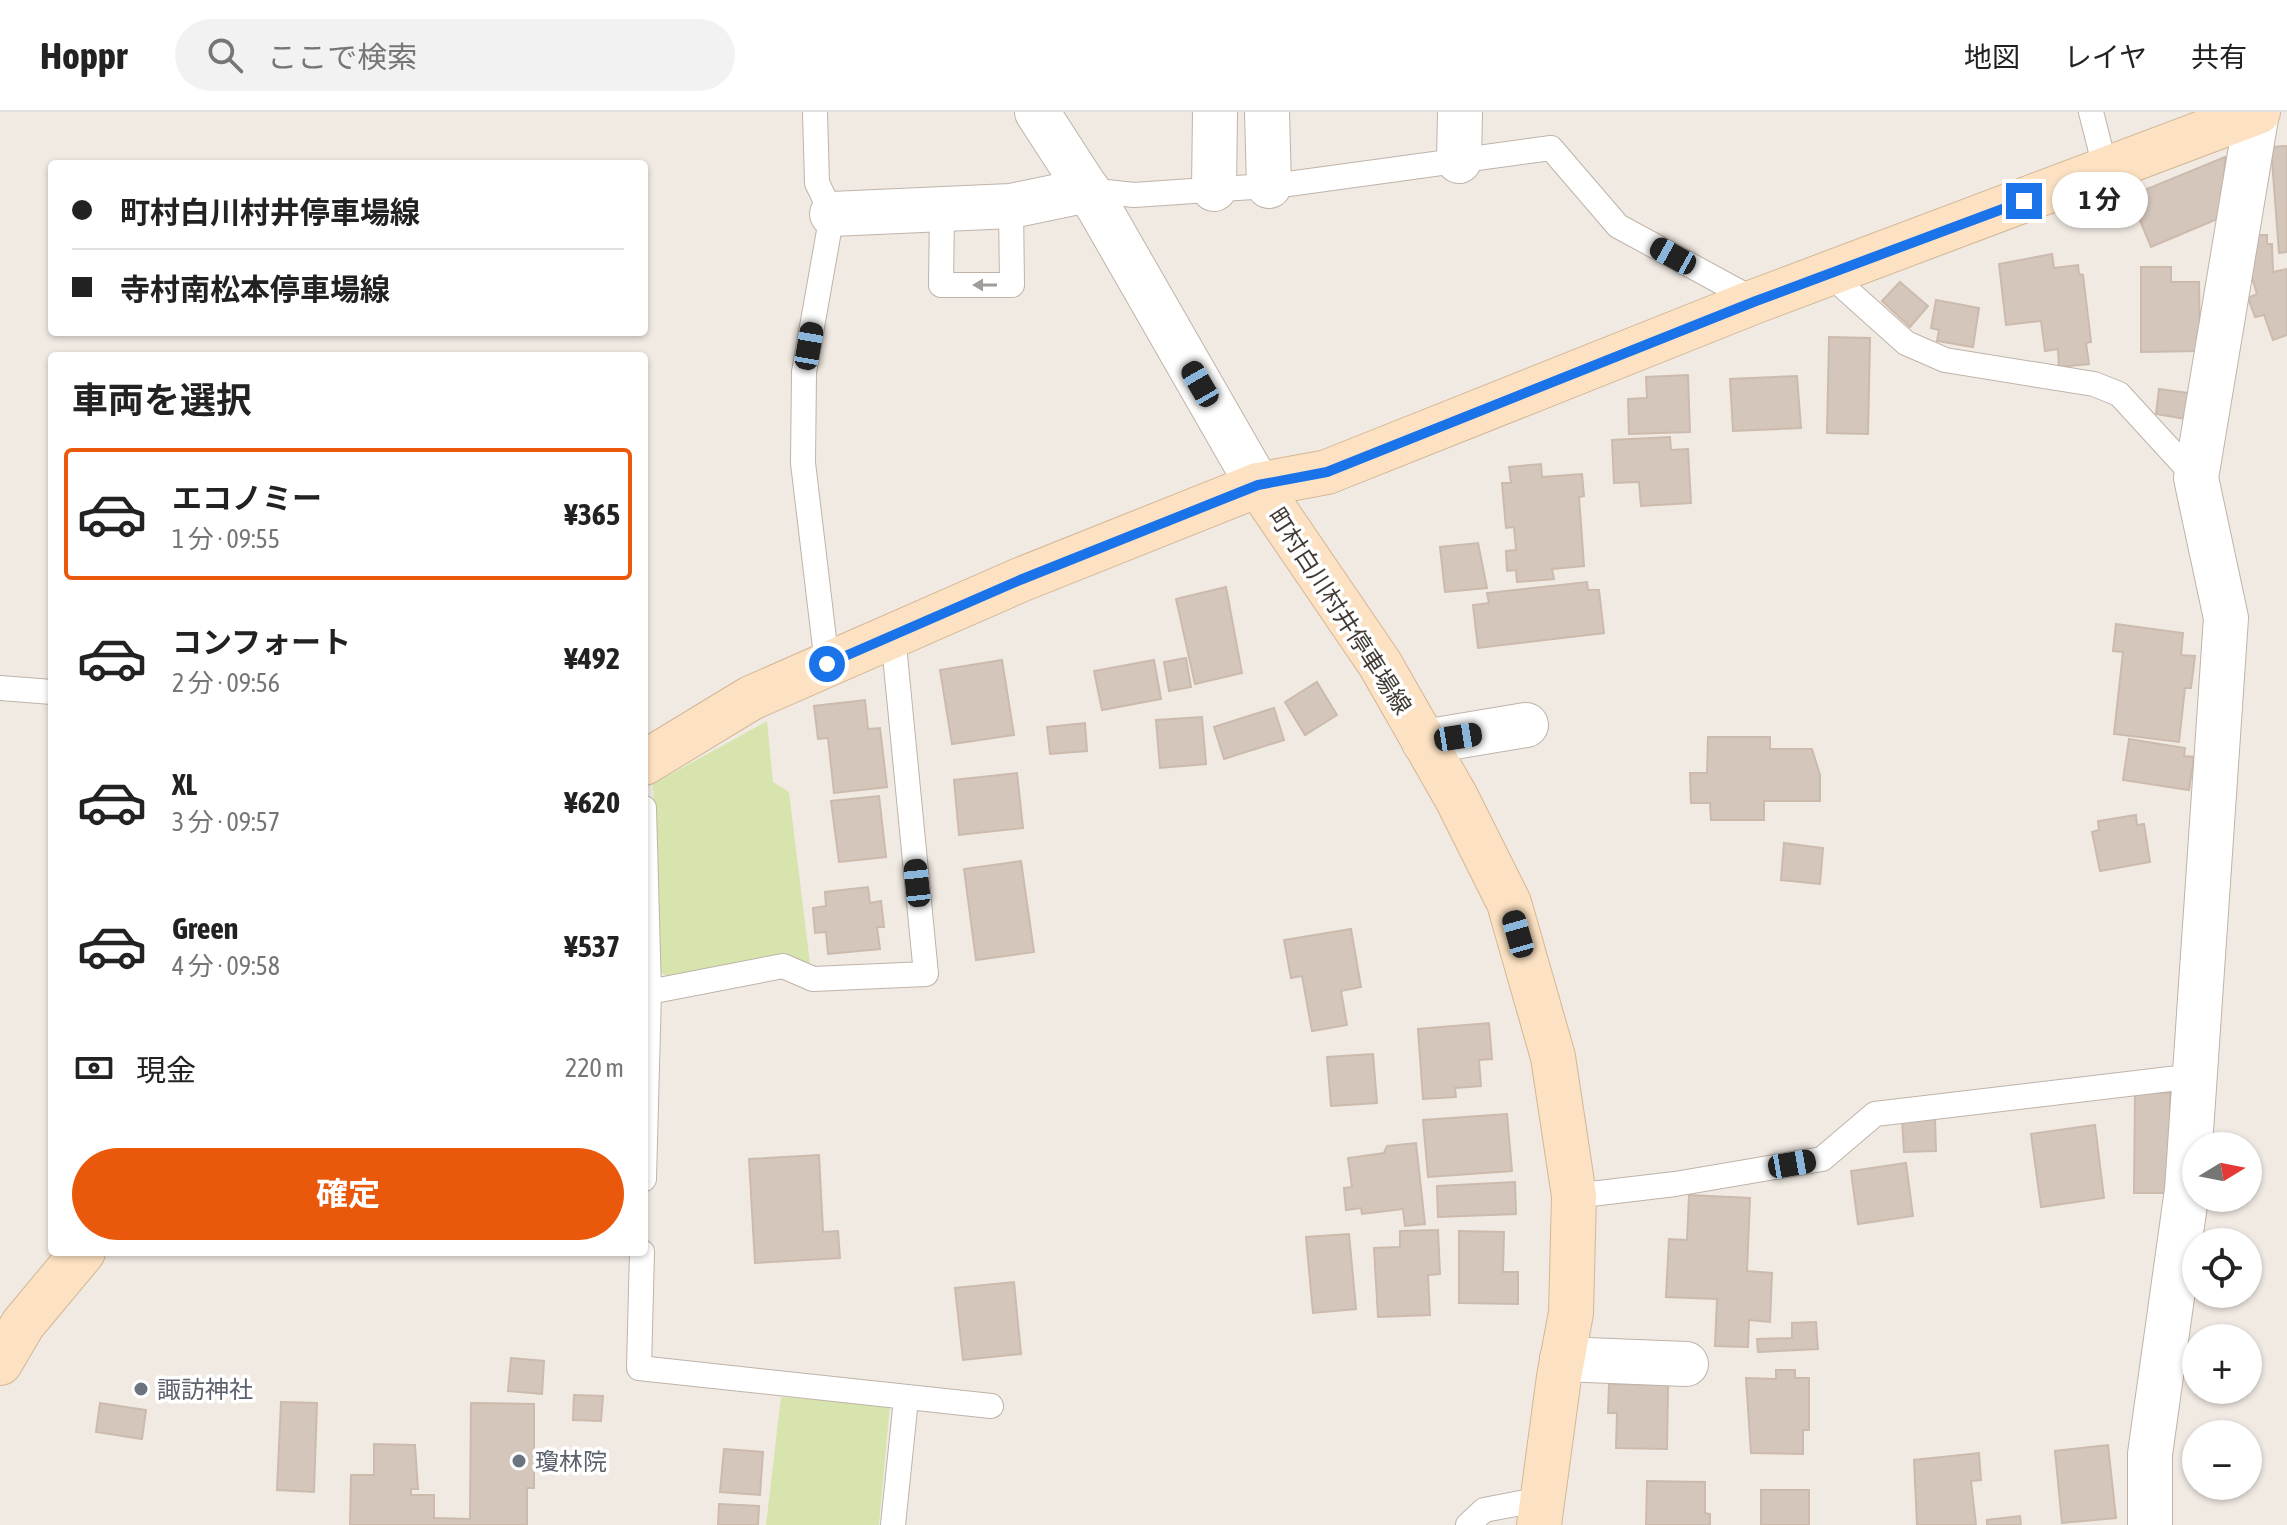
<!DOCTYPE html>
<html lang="ja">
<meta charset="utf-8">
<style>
body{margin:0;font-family:"Asap Condensed","Noto Sans JP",sans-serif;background:#f2f2f2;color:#222;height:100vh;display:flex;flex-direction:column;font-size:30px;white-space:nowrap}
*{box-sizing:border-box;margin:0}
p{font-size:26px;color:#767676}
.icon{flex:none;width:44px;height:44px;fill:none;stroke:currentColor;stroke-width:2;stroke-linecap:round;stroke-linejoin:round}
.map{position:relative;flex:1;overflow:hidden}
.side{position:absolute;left:48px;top:240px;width:600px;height:904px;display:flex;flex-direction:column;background:#fff;border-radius:8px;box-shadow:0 2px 6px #0004}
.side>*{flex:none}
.guide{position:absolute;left:48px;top:48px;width:600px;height:176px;border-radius:8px;box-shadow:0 2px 6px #0004;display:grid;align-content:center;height:176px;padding:0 24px;background:#fff}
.needle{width:52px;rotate:80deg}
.fabs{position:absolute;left:2182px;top:1020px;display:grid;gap:16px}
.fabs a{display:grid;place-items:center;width:80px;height:80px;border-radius:50%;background:#fff;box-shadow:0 2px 6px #0004;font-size:40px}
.end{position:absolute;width:36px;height:36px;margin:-18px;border:10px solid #1a73e8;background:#fff;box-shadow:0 0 0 4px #fff}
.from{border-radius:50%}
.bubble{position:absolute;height:56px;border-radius:28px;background:#fff;box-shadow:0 2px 6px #0004;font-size:26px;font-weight:700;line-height:56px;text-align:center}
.car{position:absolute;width:24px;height:48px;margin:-24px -12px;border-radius:10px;box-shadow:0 0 6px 2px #0007;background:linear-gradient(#222 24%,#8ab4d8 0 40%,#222 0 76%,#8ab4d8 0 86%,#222 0)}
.guide b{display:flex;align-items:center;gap:28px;height:76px;font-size:30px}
.guide b+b{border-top:2px solid #e0e0e0}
.guide i{width:20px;height:20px;background:#222}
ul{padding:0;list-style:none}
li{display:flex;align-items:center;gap:24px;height:132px;margin:0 16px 12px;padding:0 8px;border:4px solid transparent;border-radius:8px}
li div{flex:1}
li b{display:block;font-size:30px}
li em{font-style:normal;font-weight:700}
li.active{border-color:#ea580c}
li>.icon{width:72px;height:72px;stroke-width:1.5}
h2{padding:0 24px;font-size:36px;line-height:96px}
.pay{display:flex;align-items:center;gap:20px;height:88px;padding:0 24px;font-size:30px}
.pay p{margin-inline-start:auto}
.action{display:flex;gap:16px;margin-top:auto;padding:16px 24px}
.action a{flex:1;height:92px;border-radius:48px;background:#ea580c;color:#fff;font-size:32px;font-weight:700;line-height:92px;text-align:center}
header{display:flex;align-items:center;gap:48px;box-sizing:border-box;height:112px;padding:0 40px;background:#fff;border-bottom:2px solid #e0e0e0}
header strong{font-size:38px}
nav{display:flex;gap:44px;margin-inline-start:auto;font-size:28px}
.search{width:560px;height:72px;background:#f2f2f2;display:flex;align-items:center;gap:20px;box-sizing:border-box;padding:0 28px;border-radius:44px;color:#767676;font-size:30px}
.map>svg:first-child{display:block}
.green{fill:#d7e4ad}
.building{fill:#d5c6bc;stroke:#ccbaad;stroke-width:2}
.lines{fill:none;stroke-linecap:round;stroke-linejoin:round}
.service-casing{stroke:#bfb3a9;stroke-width:26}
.minor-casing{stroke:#bfb3a9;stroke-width:46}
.tertiary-casing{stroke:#bfb3a9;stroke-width:46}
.secondary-casing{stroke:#d3b696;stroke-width:46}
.service{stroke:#fff;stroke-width:24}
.minor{stroke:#fff;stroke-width:44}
.tertiary{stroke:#fff;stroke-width:44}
.secondary{stroke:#fce2c2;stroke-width:44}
.oneway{fill:#a09c9a}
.route{stroke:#1a73e8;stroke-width:10}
.worship-dot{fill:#6b7280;stroke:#fff;stroke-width:3}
.labels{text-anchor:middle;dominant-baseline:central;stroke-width:7;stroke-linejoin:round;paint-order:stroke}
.street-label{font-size:24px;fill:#423a34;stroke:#fff}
.worship-label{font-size:24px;fill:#5b616d;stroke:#fff;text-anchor:start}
</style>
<header>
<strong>Hoppr</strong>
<div class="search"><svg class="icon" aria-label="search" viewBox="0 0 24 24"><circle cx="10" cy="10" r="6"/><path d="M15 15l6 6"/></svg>ここで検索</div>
<nav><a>地図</a><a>レイヤ</a><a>共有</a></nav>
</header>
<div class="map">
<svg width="2287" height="1413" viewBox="0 0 2287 1413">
<rect width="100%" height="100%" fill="#f1eae3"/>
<g class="green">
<polygon points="767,609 773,670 789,680 810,852 784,841 668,865 659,859 653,672"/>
<polygon points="781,1285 890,1293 879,1413 766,1413"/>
</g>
<g class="building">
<polygon points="2287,34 2287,140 2279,141 2271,35"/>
<polygon points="2225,45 2222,105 2151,135 2130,84"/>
<polygon points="2255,123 2267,123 2267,132 2272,132 2273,160 2287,157 2287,223 2273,228 2264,203 2255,205 2248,186 2257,182 2250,159"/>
<polygon points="2052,142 2054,156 2078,153 2079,162 2083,163 2091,230 2086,231 2089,252 2059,255 2058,237 2045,239 2041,209 2006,213 1999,152"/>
<polygon points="2141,155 2171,155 2171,170 2199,170 2200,239 2141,240"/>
<polygon points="1900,170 1928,194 1910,215 1882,189"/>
<polygon points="1936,188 1979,196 1973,235 1937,229 1939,218 1931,216"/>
<polygon points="1829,225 1870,226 1868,322 1827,321"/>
<polygon points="1688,263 1690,320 1629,322 1628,287 1647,286 1646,265"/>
<polygon points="1797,264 1801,316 1733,319 1730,267"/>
<polygon points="2159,277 2189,281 2186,307 2156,302"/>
<polygon points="1670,325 1671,338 1688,337 1691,391 1641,394 1639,370 1614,371 1612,328"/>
<polygon points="1541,352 1542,365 1582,362 1584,384 1579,385 1584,454 1552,457 1554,467 1517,470 1516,458 1507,459 1506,439 1516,438 1514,415 1506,416 1502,371 1511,371 1509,355"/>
<polygon points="1478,431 1487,476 1445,480 1440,435"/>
<polygon points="1587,470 1588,478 1599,478 1604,521 1478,536 1473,493 1489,491 1487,481"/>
<polygon points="1226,475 1242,561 1195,572 1176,487"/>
<polygon points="2116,512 2183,521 2181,543 2195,544 2191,576 2185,576 2179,630 2114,622 2123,540 2113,539"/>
<polygon points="1186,546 1191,575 1169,579 1164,550"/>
<polygon points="1002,548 1014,623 952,632 940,558"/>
<polygon points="1154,548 1161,587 1102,598 1094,559"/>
<polygon points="1317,570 1337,603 1305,623 1285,590"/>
<polygon points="865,588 868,617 880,616 887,675 834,681 828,626 818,627 814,594"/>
<polygon points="1274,596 1284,628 1224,647 1214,615"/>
<polygon points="1202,605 1206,652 1160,656 1156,608"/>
<polygon points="1085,611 1087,639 1050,642 1047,615"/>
<polygon points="1708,625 1770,625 1770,637 1812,637 1820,663 1820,689 1764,689 1764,708 1711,708 1710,691 1691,691 1690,661 1707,661"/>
<polygon points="2129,627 2185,636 2184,644 2194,645 2189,678 2123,668"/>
<polygon points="1017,661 1023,716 959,723 954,668"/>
<polygon points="879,684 886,745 839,750 831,689"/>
<polygon points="2136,703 2137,713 2144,712 2150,750 2100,759 2092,720 2099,718 2098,709"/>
<polygon points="1784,731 1823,736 1820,772 1781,768"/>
<polygon points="1021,749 1034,840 976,848 964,757"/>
<polygon points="868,775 870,791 881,789 884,815 877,815 880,837 828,842 826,820 815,821 813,796 826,794 825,780"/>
<polygon points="1351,817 1361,875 1341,879 1347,913 1312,919 1302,864 1291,866 1284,828"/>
<polygon points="1489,911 1492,947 1479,948 1481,974 1455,976 1456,985 1423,987 1418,917"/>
<polygon points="1373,942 1377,991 1331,994 1327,945"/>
<polygon points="2135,981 2170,981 2169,1081 2134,1081"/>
<polygon points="1507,1002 1512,1059 1428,1065 1423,1008"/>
<polygon points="1935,1007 1936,1039 1904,1040 1902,1008"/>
<polygon points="2095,1013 2104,1086 2041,1095 2031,1022"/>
<polygon points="1416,1031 1425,1112 1405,1114 1403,1097 1362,1102 1361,1096 1346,1098 1344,1076 1352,1075 1348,1046 1384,1041 1387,1034"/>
<polygon points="819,1043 823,1120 838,1119 840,1146 755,1151 749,1047"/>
<polygon points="1906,1051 1913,1104 1858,1112 1851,1059"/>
<polygon points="1515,1070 1516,1102 1438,1105 1437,1074"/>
<polygon points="1689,1083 1750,1086 1747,1159 1772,1161 1770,1210 1749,1208 1748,1235 1715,1234 1717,1187 1666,1185 1669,1127 1687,1128"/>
<polygon points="1438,1118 1440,1162 1428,1163 1430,1203 1378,1205 1374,1136 1400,1135 1400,1119"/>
<polygon points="1459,1119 1504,1120 1503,1160 1518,1160 1518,1192 1459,1191"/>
<polygon points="1349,1122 1356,1197 1313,1201 1306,1125"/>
<polygon points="1014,1170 1021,1242 963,1248 955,1176"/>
<polygon points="1816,1210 1818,1237 1758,1240 1757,1227 1792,1226 1792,1211"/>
<polygon points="511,1246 544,1249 542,1282 508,1279"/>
<polygon points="1776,1258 1795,1258 1795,1266 1809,1266 1809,1318 1803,1318 1803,1342 1751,1341 1746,1266 1776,1267"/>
<polygon points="1609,1272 1668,1273 1667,1337 1616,1336 1617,1301 1608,1301"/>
<polygon points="574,1283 603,1284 601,1309 573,1308"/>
<polygon points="281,1290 317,1291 314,1380 277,1378"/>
<polygon points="100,1291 146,1298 142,1327 96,1320"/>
<polygon points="471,1291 534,1292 534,1376 527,1376 527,1413 350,1413 351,1363 374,1363 374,1332 415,1333 418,1377 411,1377 411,1383 434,1383 434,1406 470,1407"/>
<polygon points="2108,1333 2116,1406 2062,1411 2055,1339"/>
<polygon points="724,1337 763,1340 760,1383 720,1380"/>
<polygon points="1979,1341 1981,1368 1971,1369 1976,1413 1917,1413 1914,1348"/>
<polygon points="1647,1369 1705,1370 1705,1401 1710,1402 1710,1413 1646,1413"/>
<rect x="1761" y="1378" width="48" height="35"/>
<polygon points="719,1392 759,1394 758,1413 718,1413"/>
<polygon points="2020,1404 2021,1413 1987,1413 1987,1408"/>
</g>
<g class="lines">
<g class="service-casing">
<g id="service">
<polyline points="815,0 817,71 832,102 804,260 803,351 827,552"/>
<polyline points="2091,0 2106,59"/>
<polyline points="1088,78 1134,83 1281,73 1551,36 1618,114 1756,189"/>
<polyline points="942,99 941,173 1012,173 1011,94"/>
<polyline points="1829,162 1906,231 1945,248 2094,272 2119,282 2196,366"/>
<polyline points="0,576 52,580"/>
<polyline points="644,696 649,880 644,1067"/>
<polyline points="649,880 783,854 813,867 926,862 893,523"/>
<polyline points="1574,1084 1675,1072 1822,1047 1875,1002 2195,964"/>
<polyline points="642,1140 639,1256 991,1294"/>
<polyline points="893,1413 906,1287"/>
<polyline points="1468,1413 1484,1398 1542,1387"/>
</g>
</g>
<g class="minor-casing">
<g id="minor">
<polyline points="1267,0 1269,74"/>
<polyline points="1459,49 1460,0"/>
<polyline points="1214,77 1215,0"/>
<polyline points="832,102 1011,94 1088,78"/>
<polyline points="1424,630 1526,613"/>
<polyline points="1562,1247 1686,1252"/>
<polyline points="2150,1413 2150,1342 2187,1078 2226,506 2196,366 2257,0"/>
</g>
</g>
<g class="tertiary-casing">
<polyline id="tertiary" points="1037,0 1099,96 1258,373"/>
</g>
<g class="secondary-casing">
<g id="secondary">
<polyline points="1258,373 1380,552 1456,685 1509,791 1553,945 1574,1084 1571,1201 1559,1265 1539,1413"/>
<polyline points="644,651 751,586 1020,468 1258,373 1327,360 1756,189 2258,0"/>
<polyline points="0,1251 23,1212 83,1140"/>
</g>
</g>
<use href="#service" class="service"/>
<use href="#minor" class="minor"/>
<use href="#tertiary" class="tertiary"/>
<use href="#secondary" class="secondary"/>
</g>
<defs><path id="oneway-solid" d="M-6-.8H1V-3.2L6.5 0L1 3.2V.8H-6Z" transform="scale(2)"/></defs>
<use class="oneway" href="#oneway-solid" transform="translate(985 173) rotate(-180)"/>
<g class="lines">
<polyline class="route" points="827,552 1020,468 1258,373 1327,360 1756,189 2024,89"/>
</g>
<g class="worship-dot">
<circle cx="141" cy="1277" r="8"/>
<circle cx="519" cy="1349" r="8"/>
</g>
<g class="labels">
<g class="street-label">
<text transform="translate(1340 499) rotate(57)">町村白川村井停車場線</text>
</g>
<g class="worship-label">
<text x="157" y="1277">諏訪神社</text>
<text x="535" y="1349">瓊林院</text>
</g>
</g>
</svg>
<div class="fabs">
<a><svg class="needle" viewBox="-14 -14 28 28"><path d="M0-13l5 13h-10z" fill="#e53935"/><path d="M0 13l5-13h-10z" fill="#767676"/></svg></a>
<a><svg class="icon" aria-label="locate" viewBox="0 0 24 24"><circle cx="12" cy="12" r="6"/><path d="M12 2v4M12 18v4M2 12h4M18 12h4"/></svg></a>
<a>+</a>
<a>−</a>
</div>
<i class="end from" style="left:827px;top:552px"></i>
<i class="end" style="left:2024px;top:89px"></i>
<div class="bubble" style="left:2052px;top:60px;width:96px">1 分</div>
<i class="car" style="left:1673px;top:144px;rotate:299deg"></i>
<i class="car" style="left:809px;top:234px;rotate:10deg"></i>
<i class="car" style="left:1200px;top:272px;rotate:330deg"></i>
<i class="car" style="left:1458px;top:625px;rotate:81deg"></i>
<i class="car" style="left:917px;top:771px;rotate:354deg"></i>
<i class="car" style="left:1518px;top:822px;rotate:344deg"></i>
<i class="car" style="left:1792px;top:1052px;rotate:80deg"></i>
<div class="guide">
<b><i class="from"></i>町村白川村井停車場線</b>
<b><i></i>寺村南松本停車場線</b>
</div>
<section class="side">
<h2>車両を選択</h2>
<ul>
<li class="active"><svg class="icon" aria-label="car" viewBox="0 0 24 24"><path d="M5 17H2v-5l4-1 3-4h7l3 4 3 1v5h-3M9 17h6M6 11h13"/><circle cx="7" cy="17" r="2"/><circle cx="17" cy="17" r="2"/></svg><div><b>エコノミー</b><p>1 分 · 09:55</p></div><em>¥365</em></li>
<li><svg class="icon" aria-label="car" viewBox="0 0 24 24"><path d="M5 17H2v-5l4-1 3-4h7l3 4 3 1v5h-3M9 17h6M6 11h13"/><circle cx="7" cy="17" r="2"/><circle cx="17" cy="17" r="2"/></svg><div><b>コンフォート</b><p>2 分 · 09:56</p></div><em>¥492</em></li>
<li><svg class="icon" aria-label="car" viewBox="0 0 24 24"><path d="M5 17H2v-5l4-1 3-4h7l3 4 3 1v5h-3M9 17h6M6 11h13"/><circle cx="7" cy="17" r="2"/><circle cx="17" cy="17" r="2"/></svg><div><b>XL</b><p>3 分 · 09:57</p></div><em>¥620</em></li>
<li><svg class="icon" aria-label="car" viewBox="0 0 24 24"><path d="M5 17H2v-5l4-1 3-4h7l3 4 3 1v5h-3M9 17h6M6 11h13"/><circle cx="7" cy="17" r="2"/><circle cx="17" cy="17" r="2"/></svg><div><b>Green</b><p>4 分 · 09:58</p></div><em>¥537</em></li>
</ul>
<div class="pay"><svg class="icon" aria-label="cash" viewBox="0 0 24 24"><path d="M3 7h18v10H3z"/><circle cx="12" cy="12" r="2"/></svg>現金<p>220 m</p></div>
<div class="action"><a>確定</a></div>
</section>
</div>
